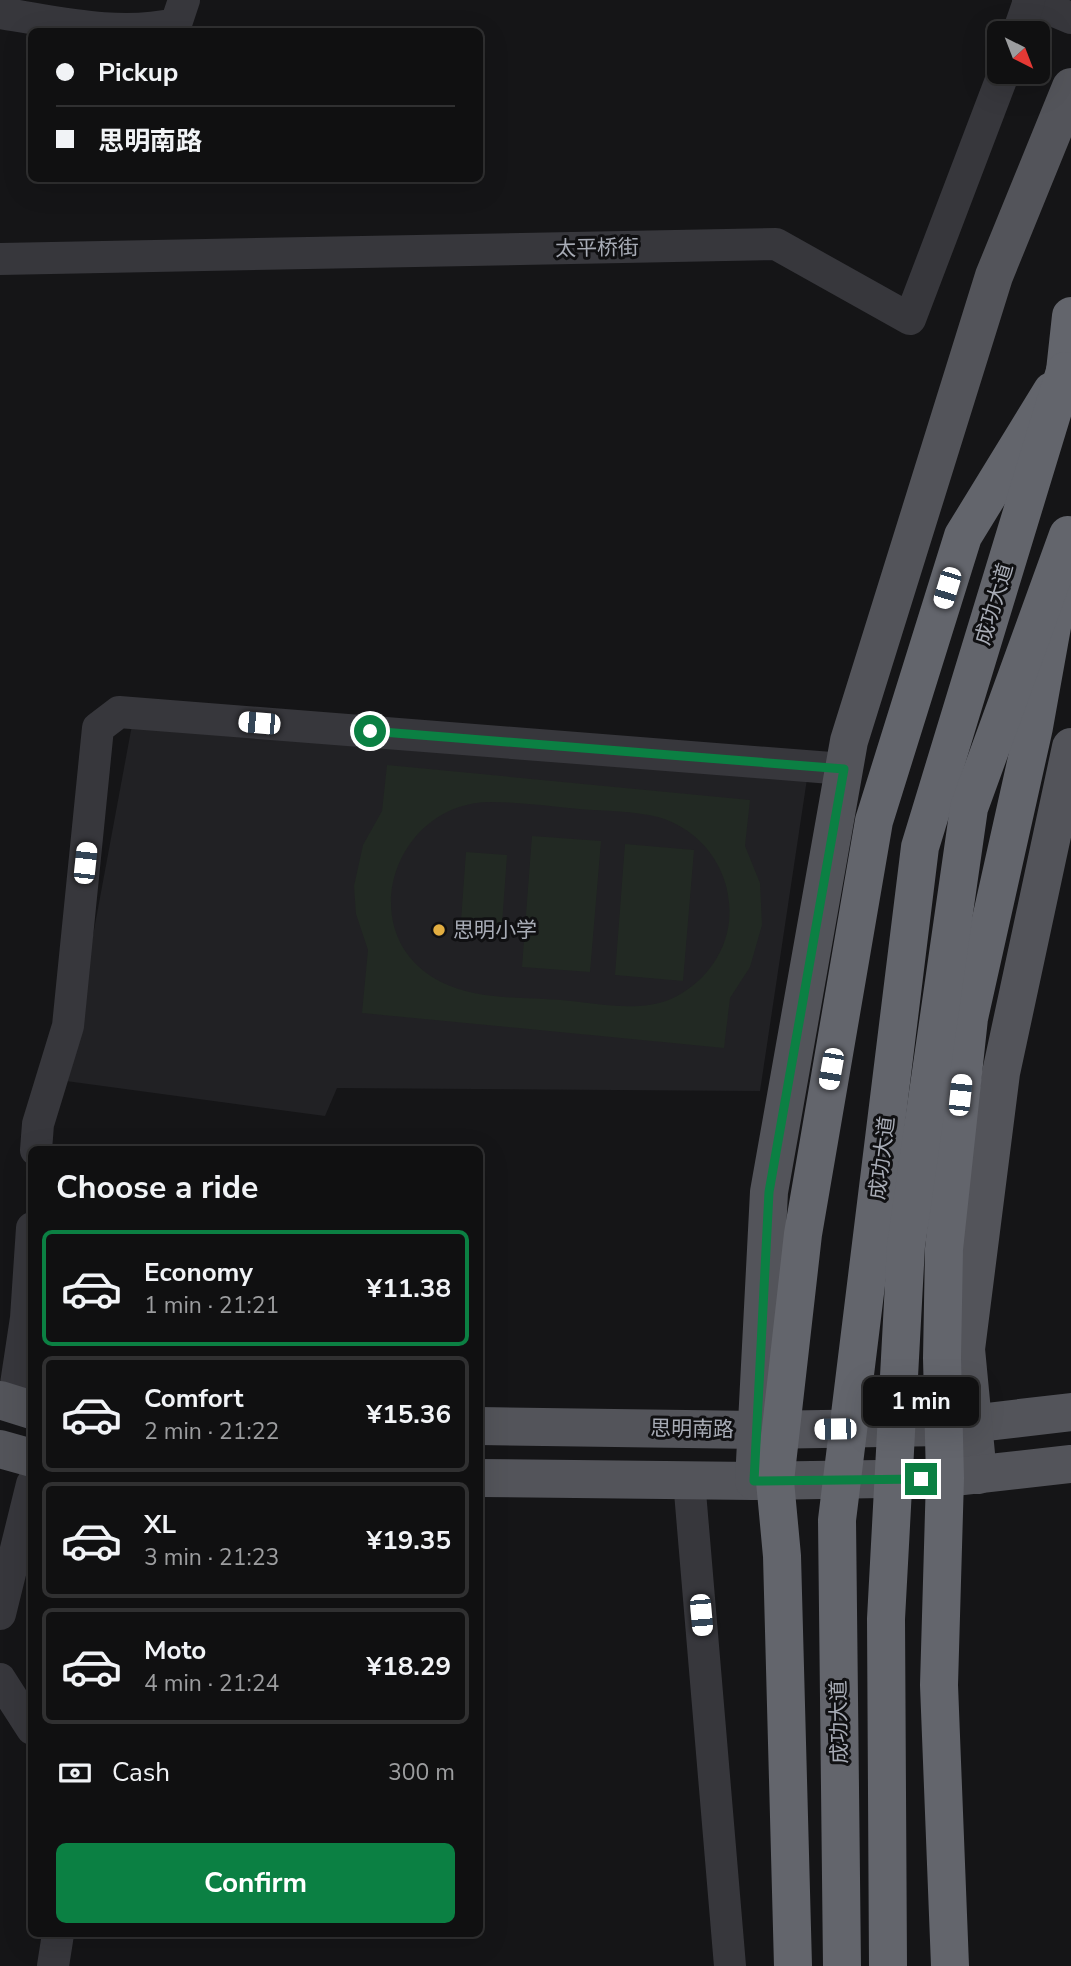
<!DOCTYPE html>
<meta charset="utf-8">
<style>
body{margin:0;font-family:"Nunito Sans","Noto Sans SC",sans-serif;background:#1e1e1f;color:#f1f3f6;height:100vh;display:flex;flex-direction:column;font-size:26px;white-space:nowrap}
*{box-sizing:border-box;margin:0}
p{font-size:23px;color:#9c9d9f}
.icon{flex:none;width:38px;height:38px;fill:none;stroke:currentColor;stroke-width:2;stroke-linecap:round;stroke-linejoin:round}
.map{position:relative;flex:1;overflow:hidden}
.panel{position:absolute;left:28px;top:1146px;width:455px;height:791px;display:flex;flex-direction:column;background:#101011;border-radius:10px;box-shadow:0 7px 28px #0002,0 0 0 2px #303031}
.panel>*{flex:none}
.top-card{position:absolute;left:28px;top:28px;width:455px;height:154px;border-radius:10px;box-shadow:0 7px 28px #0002,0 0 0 2px #303031;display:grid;align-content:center;height:154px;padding:0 28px;background:#101011}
.needle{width:46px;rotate:138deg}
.buttons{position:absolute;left:987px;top:21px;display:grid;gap:14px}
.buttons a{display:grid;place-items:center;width:63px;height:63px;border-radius:10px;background:#101011;box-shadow:0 7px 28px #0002,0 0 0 2px #303031;font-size:35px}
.end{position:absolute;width:32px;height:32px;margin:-16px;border:9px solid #0b8043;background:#fff;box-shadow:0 0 0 4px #fff}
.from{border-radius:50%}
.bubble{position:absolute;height:49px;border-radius:10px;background:#101011;box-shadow:0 7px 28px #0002,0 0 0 2px #303031;font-size:23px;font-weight:700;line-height:49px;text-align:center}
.car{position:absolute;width:21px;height:42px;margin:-21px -10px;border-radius:9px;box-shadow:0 0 5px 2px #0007;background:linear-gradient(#fff 24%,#345 0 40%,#fff 0 76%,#345 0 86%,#fff 0)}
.top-card b{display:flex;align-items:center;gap:24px;height:66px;font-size:26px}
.top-card b+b{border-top:2px solid #303031}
.top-card i{width:18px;height:18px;background:#f1f3f6}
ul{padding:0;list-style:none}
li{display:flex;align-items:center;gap:21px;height:116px;margin:0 14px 10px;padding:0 14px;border:4px solid #303031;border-radius:10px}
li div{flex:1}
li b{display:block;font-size:26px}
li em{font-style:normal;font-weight:700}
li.current{border-color:#0b8043}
li>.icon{width:63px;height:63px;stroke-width:1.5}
h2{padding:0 28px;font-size:32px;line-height:84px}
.pay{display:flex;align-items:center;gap:18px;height:77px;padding:0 28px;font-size:26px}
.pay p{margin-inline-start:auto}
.action{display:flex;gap:14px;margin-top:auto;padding:14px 28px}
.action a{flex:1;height:80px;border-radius:10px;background:#0b8043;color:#fff;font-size:28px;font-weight:700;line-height:80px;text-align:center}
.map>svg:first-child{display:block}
.built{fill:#212124}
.green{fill:#222923;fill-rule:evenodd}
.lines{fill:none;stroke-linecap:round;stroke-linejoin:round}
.minor{stroke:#37373c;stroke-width:32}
.major{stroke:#53545a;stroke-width:38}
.highway{stroke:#63656c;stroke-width:38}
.highway-bridge{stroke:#63656c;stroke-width:38}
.route{stroke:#0b8043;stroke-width:9}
.poi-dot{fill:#e3ae41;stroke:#101012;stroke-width:2.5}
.labels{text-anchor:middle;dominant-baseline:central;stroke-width:6;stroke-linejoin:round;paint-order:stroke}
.street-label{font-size:21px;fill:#a8acb6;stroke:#101012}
.poi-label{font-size:21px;fill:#a8acb6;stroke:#101012;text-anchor:start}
</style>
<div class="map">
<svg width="1071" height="1966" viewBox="0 0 1071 1966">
<rect width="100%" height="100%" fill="#151517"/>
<polygon class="built" points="132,725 807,779 760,1091 337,1088 325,1116 66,1081"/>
<g class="green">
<path d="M387 765 750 800 745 846 760 883 762 925 750 967 730 998 724 1048 362 1013 368 950 356 914 354 886 363 845 382 811ZM489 802C519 802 549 806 579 809 605 811 633 811 658 817 704 830 734 874 729 922 725 956 702 985 671 999 637 1013 596 1003 561 1000 522 997 476 1000 441 982 351 936 392 804 489 802Z"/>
<polygon points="532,836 601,841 590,972 522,967"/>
<polygon points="625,844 694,850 683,981 615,975"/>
<polygon points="466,852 507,855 501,938 460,935"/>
</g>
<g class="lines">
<g class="minor">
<polyline points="1028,0 1071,18"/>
<path d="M0 13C59 22 117 37 176 24L184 0"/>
<polyline points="1018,33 1029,1"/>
<polyline points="0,259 776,244 910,319 1004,72"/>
<polyline points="36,1150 38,1124 68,1026 98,728 119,712 844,769"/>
<polyline points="13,1404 26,1318 32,1228"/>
<polyline points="689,1480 730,1966"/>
<polyline points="0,1614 32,1484"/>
<polyline points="0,1679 32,1729"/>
<polyline points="53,1966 58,1934"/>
</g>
<g class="major">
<polyline points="0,1400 32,1410"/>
<polyline points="480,1426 757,1430 944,1427 1071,1412"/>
<polyline points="0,1449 32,1458"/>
<polyline points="978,1475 966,1349 1001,1073 1071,747"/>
<polyline points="480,1478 754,1481 945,1478 1071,1464"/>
<polyline points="754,1481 769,1192 849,741 994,276 1071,87"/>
</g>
<g class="highway">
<polyline points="1065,371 1071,316"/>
<polyline points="793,1966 782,1556 775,1481 803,1234 874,821 963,536 1052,391"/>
<polyline points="950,1966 939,1685 945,1478 942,1358 944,1249 969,1018 1034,727 1058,593"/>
</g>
<g class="highway-bridge">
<polyline points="842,1966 837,1520 920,847 1065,371"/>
<polyline points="888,1966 886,1619 906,1246 969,808 1068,535"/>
</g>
</g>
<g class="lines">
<polyline class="route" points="370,731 844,769 769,1192 754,1481 921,1479"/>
</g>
<circle class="poi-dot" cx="439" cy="930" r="7"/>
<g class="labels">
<g class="street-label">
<text transform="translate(597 248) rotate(-1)">太平桥街</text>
<text transform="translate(994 604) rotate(-73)">成功大道</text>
<text transform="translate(882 1158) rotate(-83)">成功大道</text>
<text transform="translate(692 1429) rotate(1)">思明南路</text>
<text transform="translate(839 1722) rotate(-91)">成功大道</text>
</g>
<g class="poi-label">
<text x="453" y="930">思明小学</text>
</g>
</g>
</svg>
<div class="buttons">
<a><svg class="needle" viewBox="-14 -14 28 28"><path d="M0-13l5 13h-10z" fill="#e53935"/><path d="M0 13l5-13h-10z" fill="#9c9d9f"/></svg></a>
</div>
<i class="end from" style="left:370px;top:731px"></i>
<i class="end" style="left:921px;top:1479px"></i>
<div class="bubble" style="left:863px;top:1377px;width:116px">1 min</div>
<i class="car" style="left:947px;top:588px;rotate:197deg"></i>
<i class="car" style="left:259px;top:723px;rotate:275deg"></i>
<i class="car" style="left:85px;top:863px;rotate:6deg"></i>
<i class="car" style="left:831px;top:1069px;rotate:190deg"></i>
<i class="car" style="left:960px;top:1095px;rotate:6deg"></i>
<i class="car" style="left:835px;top:1429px;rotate:269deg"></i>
<i class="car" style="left:701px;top:1615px;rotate:175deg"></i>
<div class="top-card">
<b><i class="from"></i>Pickup</b>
<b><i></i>思明南路</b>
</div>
<section class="panel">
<h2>Choose a ride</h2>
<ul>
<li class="current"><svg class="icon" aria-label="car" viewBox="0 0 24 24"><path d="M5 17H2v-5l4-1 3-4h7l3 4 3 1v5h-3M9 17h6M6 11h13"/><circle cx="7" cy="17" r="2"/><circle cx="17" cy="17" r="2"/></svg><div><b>Economy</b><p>1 min · 21:21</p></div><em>¥11.38</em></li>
<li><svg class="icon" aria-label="car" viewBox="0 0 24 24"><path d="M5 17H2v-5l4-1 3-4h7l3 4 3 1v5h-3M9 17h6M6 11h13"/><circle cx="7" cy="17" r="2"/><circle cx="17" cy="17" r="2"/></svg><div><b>Comfort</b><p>2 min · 21:22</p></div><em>¥15.36</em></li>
<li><svg class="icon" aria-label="car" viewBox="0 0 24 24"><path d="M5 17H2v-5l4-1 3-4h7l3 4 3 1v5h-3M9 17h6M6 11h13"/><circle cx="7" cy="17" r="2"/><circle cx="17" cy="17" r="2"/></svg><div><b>XL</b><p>3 min · 21:23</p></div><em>¥19.35</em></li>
<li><svg class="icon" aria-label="car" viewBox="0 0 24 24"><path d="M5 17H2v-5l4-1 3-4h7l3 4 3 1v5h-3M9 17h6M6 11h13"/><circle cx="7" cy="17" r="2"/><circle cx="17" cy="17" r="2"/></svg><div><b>Moto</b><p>4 min · 21:24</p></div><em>¥18.29</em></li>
</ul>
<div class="pay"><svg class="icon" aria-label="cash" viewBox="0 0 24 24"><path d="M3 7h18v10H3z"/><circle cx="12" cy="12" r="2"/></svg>Cash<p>300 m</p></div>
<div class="action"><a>Confirm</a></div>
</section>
</div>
